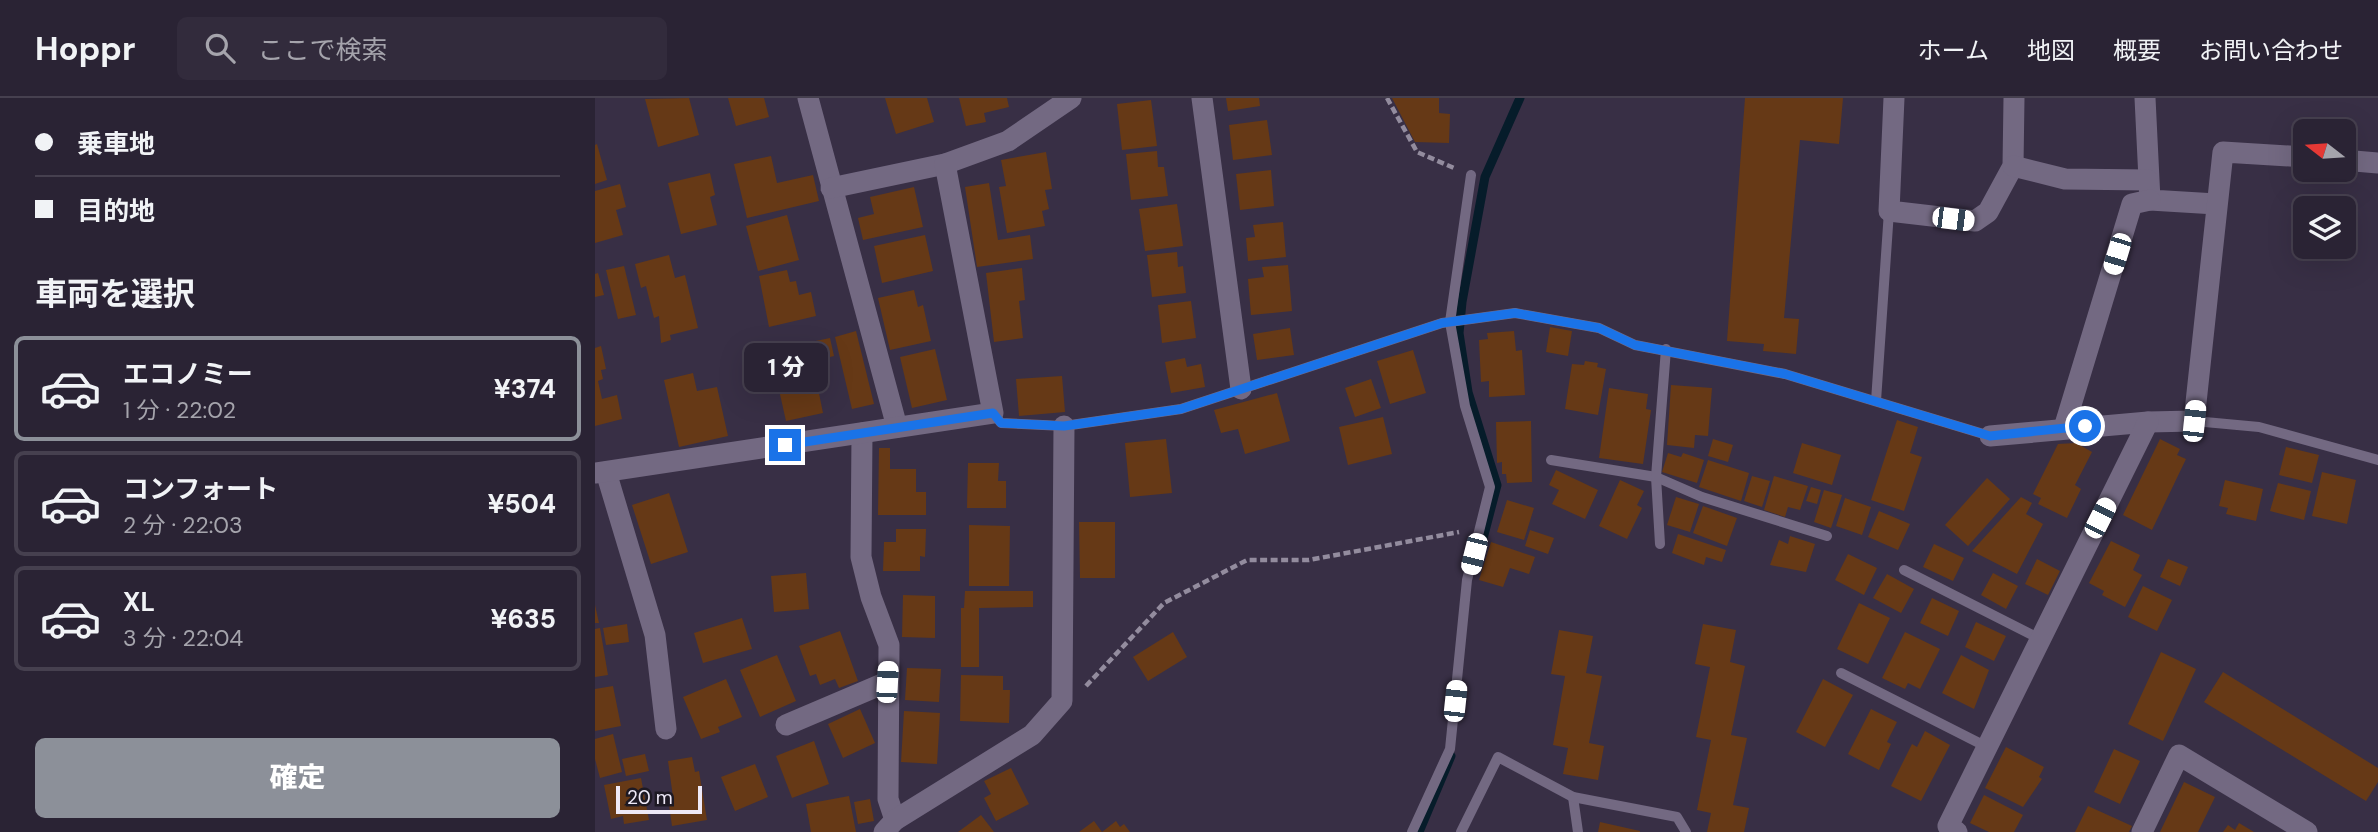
<!DOCTYPE html>
<html lang="ja">
<meta charset="utf-8">
<style>
body{margin:0;font-family:"DM Sans","Noto Sans JP",sans-serif;background:#322b3c;color:#f1f3f6;height:100vh;display:flex;flex-direction:column;font-size:26px;white-space:nowrap}
*{box-sizing:border-box;margin:0}
p{font-size:23px;color:#a5a4ac}
.icon{flex:none;width:38px;height:38px;fill:none;stroke:currentColor;stroke-width:2;stroke-linecap:round;stroke-linejoin:round}
.map{position:relative;flex:1;overflow:hidden}
.side{display:flex;flex-direction:column;background:#2a2334;width:595px}
.side>*{flex:none}
.guide{display:grid;align-content:center;height:154px;padding:0 35px;background:#2a2334}
.needle{width:46px;rotate:287deg}
.tools{position:absolute;left:1698px;top:21px;display:grid;gap:14px}
.tools a{display:grid;place-items:center;width:63px;height:63px;border-radius:10px;background:#2a2334;box-shadow:0 7px 28px #0002,0 0 0 2px #46404f;font-size:35px}
.scale{position:absolute;left:21px;bottom:18px;width:86px;box-sizing:border-box;padding-left:7px;border:4px solid #eee9f7;border-top:0;font-size:19px;line-height:24px;white-space:nowrap;color:#eee9f7;-webkit-text-stroke:5px #1d1923;paint-order:stroke}
.end{position:absolute;width:32px;height:32px;margin:-16px;border:9px solid #1a73e8;background:#fff;box-shadow:0 0 0 4px #fff}
.from{border-radius:50%}
.bubble{position:absolute;height:49px;border-radius:10px;background:#2a2334;box-shadow:0 7px 28px #0002,0 0 0 2px #46404f;font-size:23px;font-weight:800;line-height:49px;text-align:center}
.car{position:absolute;width:21px;height:42px;margin:-21px -10px;border-radius:9px;box-shadow:0 0 5px 2px #0007;background:linear-gradient(#fff 24%,#345 0 40%,#fff 0 76%,#345 0 86%,#fff 0)}
.guide b{display:flex;align-items:center;gap:24px;height:66px;font-size:26px}
.guide b+b{border-top:2px solid #46404f}
.guide i{width:18px;height:18px;background:#f1f3f6}
ul{padding:0;list-style:none}
li{display:flex;align-items:center;gap:21px;height:105px;margin:0 14px 10px;padding:0 21px;border:4px solid #46404f;border-radius:10px}
li div{flex:1}
li b{display:block;font-size:26px}
li em{font-style:normal;font-weight:800}
li.active{border-color:#8c9099}
li>.icon{width:63px;height:63px;stroke-width:1.5}
h2{padding:0 35px;font-size:32px;line-height:84px}
.primary-button{display:flex;gap:14px;margin-top:auto;padding:14px 35px}
.primary-button a{flex:1;height:80px;border-radius:10px;background:#8c9099;color:#fff;font-size:28px;font-weight:800;line-height:80px;text-align:center}
header{display:flex;align-items:center;gap:42px;box-sizing:border-box;height:98px;padding:0 35px;background:#2a2334;border-bottom:2px solid #46404f}
header strong{font-size:33px}
nav{display:flex;gap:38px;margin-inline-start:auto;font-size:24px}
.search{width:490px;height:63px;background:#322b3c;display:flex;align-items:center;gap:18px;box-sizing:border-box;padding:0 24px;border-radius:10px;color:#a5a4ac;font-size:26px}
main{display:flex;flex:1;min-height:0}
.map>svg:first-child{display:block}
.lines{fill:none;stroke-linecap:round;stroke-linejoin:round}
.stream{stroke:#061c2a;stroke-width:9}
.building{fill:#663916}
.path{stroke:#938c9e;stroke-width:4.5;stroke-dasharray:7 3.5;stroke-linecap:butt}
.lane{stroke:#736982;stroke-width:10}
.street{stroke:#736982;stroke-width:21}
.route{stroke:#1a73e8;stroke-width:9}
</style>
<header>
<strong>Hoppr</strong>
<div class="search"><svg class="icon" aria-label="search" viewBox="0 0 24 24"><circle cx="10" cy="10" r="6"/><path d="M15 15l6 6"/></svg>ここで検索</div>
<nav><a>ホーム</a><a>地図</a><a>概要</a><a>お問い合わせ</a></nav>
</header>
<main>
<section class="side">
<div class="guide">
<b><i class="from"></i>乗車地</b>
<b><i></i>目的地</b>
</div>
<h2>車両を選択</h2>
<ul>
<li class="active"><svg class="icon" aria-label="car" viewBox="0 0 24 24"><path d="M5 17H2v-5l4-1 3-4h7l3 4 3 1v5h-3M9 17h6M6 11h13"/><circle cx="7" cy="17" r="2"/><circle cx="17" cy="17" r="2"/></svg><div><b>エコノミー</b><p>1 分 · 22:02</p></div><em>¥374</em></li>
<li><svg class="icon" aria-label="car" viewBox="0 0 24 24"><path d="M5 17H2v-5l4-1 3-4h7l3 4 3 1v5h-3M9 17h6M6 11h13"/><circle cx="7" cy="17" r="2"/><circle cx="17" cy="17" r="2"/></svg><div><b>コンフォート</b><p>2 分 · 22:03</p></div><em>¥504</em></li>
<li><svg class="icon" aria-label="car" viewBox="0 0 24 24"><path d="M5 17H2v-5l4-1 3-4h7l3 4 3 1v5h-3M9 17h6M6 11h13"/><circle cx="7" cy="17" r="2"/><circle cx="17" cy="17" r="2"/></svg><div><b>XL</b><p>3 分 · 22:04</p></div><em>¥635</em></li>
</ul>
<div class="primary-button"><a>確定</a></div>
</section>
<div class="map">
<svg width="1783" height="734" viewBox="0 0 1783 734">
<rect width="100%" height="100%" fill="#382f45"/>
<g class="lines">
<g class="stream">
<polyline points="880,471 902,387 873,294 864,235 867,204 890,79 925,0"/>
<polyline points="824,734 856,658"/>
</g>
</g>
<g class="building">
<polygon points="94,0 104,37 63,49 50,1"/>
<polygon points="133,0 169,0 174,19 141,28"/>
<polygon points="290,0 332,0 339,24 301,36"/>
<polygon points="364,0 412,0 414,9 389,15 391,24 371,28"/>
<polygon points="631,0 664,0 665,8 633,13"/>
<polygon points="797,0 844,0 844,15 855,16 854,45 820,44"/>
<polygon points="1150,0 1248,0 1244,46 1205,42 1189,220 1204,221 1201,256 1168,253 1169,246 1132,243"/>
<polygon points="556,2 562,48 527,52 522,6"/>
<polygon points="672,22 677,57 638,62 634,27"/>
<polygon points="2,46 12,82 0,86 0,47"/>
<polygon points="562,53 563,69 569,69 573,98 536,102 531,56"/>
<polygon points="451,54 457,91 450,92 454,111 447,113 450,128 412,135 404,89 411,88 406,62"/>
<polygon points="176,58 182,85 218,77 224,103 152,120 139,66"/>
<polygon points="676,72 679,108 645,112 641,76"/>
<polygon points="115,75 120,97 115,99 122,127 86,136 73,85"/>
<polygon points="394,85 403,142 435,137 438,161 382,169 370,89"/>
<polygon points="25,86 31,109 21,112 28,137 0,145 0,93"/>
<polygon points="319,89 328,129 268,142 263,120 279,116 275,99"/>
<polygon points="582,106 588,148 550,153 544,111"/>
<polygon points="192,117 204,162 163,173 151,128"/>
<polygon points="688,124 691,159 653,163 651,140 660,139 658,127"/>
<polygon points="330,137 338,173 287,185 279,148"/>
<polygon points="582,154 583,169 588,168 591,195 557,199 552,157"/>
<polygon points="74,157 80,180 90,177 103,230 75,237 76,242 66,245 64,218 59,220 51,188 46,190 40,166"/>
<polygon points="693,167 697,213 656,217 653,181 669,179 667,169"/>
<polygon points="29,168 41,217 23,221 11,172"/>
<polygon points="427,170 430,202 424,203 428,240 399,244 391,175"/>
<polygon points="192,172 195,184 201,183 204,197 216,194 221,218 174,229 164,178"/>
<polygon points="3,175 9,197 0,199 0,176"/>
<polygon points="319,192 323,209 328,207 336,243 295,252 283,200"/>
<polygon points="596,203 601,240 567,245 563,207"/>
<polygon points="955,229 977,233 973,258 951,254"/>
<polygon points="695,230 699,257 662,262 658,236"/>
<polygon points="261,233 279,306 257,311 240,239"/>
<polygon points="919,233 921,253 927,252 930,297 894,299 894,283 886,284 884,242 893,241 892,235"/>
<polygon points="235,240 239,258 219,263 218,258 189,264 188,260 180,262 178,252"/>
<polygon points="6,248 11,271 6,272 8,281 3,283 7,301 22,297 27,321 0,328 0,250"/>
<polygon points="340,251 352,302 317,310 305,259"/>
<polygon points="818,252 831,295 795,306 782,263"/>
<polygon points="590,260 592,269 606,266 610,289 576,295 570,264"/>
<polygon points="990,263 1003,265 1002,269 1011,271 1003,317 970,311 977,266 989,267"/>
<polygon points="218,266 228,315 191,323 180,274"/>
<polygon points="98,275 102,293 122,289 133,338 84,349 69,282"/>
<polygon points="467,278 470,314 424,318 421,281"/>
<polygon points="776,281 786,310 760,319 750,290"/>
<polygon points="1076,287 1117,290 1113,338 1100,337 1099,350 1072,347"/>
<polygon points="1014,290 1053,296 1051,311 1056,312 1048,366 1004,360"/>
<polygon points="682,295 695,343 650,356 643,331 626,335 619,312"/>
<polygon points="788,319 797,356 753,367 744,329"/>
<polygon points="1302,322 1323,329 1315,355 1327,359 1309,413 1276,402"/>
<polygon points="936,323 937,384 912,385 911,376 907,376 907,364 902,365 901,324"/>
<polygon points="571,341 577,395 535,399 530,345"/>
<polygon points="1118,341 1138,347 1133,364 1113,358"/>
<polygon points="1565,341 1585,351 1582,357 1591,361 1557,432 1528,417"/>
<polygon points="1207,345 1246,357 1237,387 1198,375"/>
<polygon points="1481,345 1497,354 1480,387 1486,391 1472,420 1443,406 1446,400 1438,396 1463,346"/>
<polygon points="1691,349 1724,357 1717,385 1684,377"/>
<polygon points="284,350 295,350 295,371 321,371 321,394 331,394 331,417 283,417"/>
<polygon points="1073,355 1086,359 1088,355 1109,362 1102,385 1067,374"/>
<polygon points="1113,362 1154,375 1146,403 1104,389"/>
<polygon points="373,365 404,365 403,383 411,383 411,410 372,410"/>
<polygon points="961,372 1003,392 990,421 957,406 964,392 954,387"/>
<polygon points="1727,374 1761,382 1752,426 1717,418"/>
<polygon points="1157,378 1175,383 1167,409 1149,403"/>
<polygon points="1179,378 1213,388 1205,412 1193,409 1190,419 1169,412"/>
<polygon points="1392,380 1415,401 1373,448 1350,427"/>
<polygon points="1025,382 1049,393 1042,407 1047,410 1032,441 1004,428"/>
<polygon points="1630,382 1668,391 1661,423 1631,416 1633,410 1624,408"/>
<polygon points="1683,385 1716,393 1709,422 1675,413"/>
<polygon points="1216,389 1226,392 1222,406 1211,403"/>
<polygon points="1229,392 1247,397 1236,430 1219,424"/>
<polygon points="74,395 93,454 56,466 37,407"/>
<polygon points="1081,399 1104,406 1095,434 1072,427"/>
<polygon points="1426,399 1437,405 1431,416 1448,426 1422,476 1377,453"/>
<polygon points="1250,400 1276,409 1267,437 1241,428"/>
<polygon points="912,402 939,410 929,442 902,434"/>
<polygon points="1108,408 1142,420 1132,448 1098,435"/>
<polygon points="1284,413 1315,426 1303,452 1273,439"/>
<polygon points="484,424 520,424 520,480 485,480"/>
<polygon points="374,427 415,428 414,488 374,488"/>
<polygon points="301,431 331,431 330,459 325,458 325,473 288,473 289,444 301,444"/>
<polygon points="935,432 959,440 953,456 930,448"/>
<polygon points="1083,436 1131,452 1127,464 1111,459 1109,467 1077,455"/>
<polygon points="1195,438 1220,446 1211,474 1175,467 1184,442 1193,446"/>
<polygon points="1516,443 1545,457 1538,472 1547,477 1530,509 1507,497 1509,493 1494,485"/>
<polygon points="896,444 940,459 934,476 915,470 908,489 884,482"/>
<polygon points="1339,446 1369,460 1358,483 1328,469"/>
<polygon points="1253,456 1282,470 1269,497 1240,482"/>
<polygon points="1442,461 1465,473 1453,497 1430,486"/>
<polygon points="1573,461 1593,469 1585,488 1565,479"/>
<polygon points="211,475 214,511 179,514 176,478"/>
<polygon points="1398,475 1423,488 1411,511 1386,497"/>
<polygon points="1292,476 1319,491 1306,515 1278,500"/>
<polygon points="1548,488 1577,502 1562,533 1533,519"/>
<polygon points="370,493 438,493 438,509 384,510 384,569 366,569 366,510 369,510"/>
<polygon points="308,497 340,498 340,540 307,539"/>
<polygon points="1337,500 1364,513 1353,538 1325,525"/>
<polygon points="1264,505 1295,520 1273,566 1242,551"/>
<polygon points="0,507 4,525 0,525"/>
<polygon points="147,520 157,551 108,565 99,535"/>
<polygon points="1381,524 1411,538 1399,563 1370,549"/>
<polygon points="32,526 34,544 11,547 8,530"/>
<polygon points="1108,526 1141,532 1135,564 1150,568 1136,637 1152,640 1138,707 1154,710 1149,734 1112,734 1116,715 1102,712 1116,642 1101,639 1115,569 1100,566"/>
<polygon points="5,530 13,577 0,579 0,531"/>
<polygon points="964,532 998,538 991,575 1007,578 994,645 1009,648 1003,682 968,676 973,650 958,647 970,578 956,576"/>
<polygon points="245,533 263,583 244,590 240,581 225,587 221,576 215,578 204,548"/>
<polygon points="578,534 592,559 553,583 538,559"/>
<polygon points="1310,534 1345,551 1325,591 1313,585 1310,591 1287,580"/>
<polygon points="1566,554 1601,571 1568,643 1533,626"/>
<polygon points="182,557 201,603 165,619 145,572"/>
<polygon points="1366,557 1394,572 1379,611 1347,595"/>
<polygon points="312,570 346,571 344,604 310,602"/>
<polygon points="1628,574 1783,670 1783,684 1771,703 1609,604"/>
<polygon points="366,577 408,578 408,592 415,592 414,625 365,623"/>
<polygon points="131,581 147,619 123,629 125,634 106,641 88,599"/>
<polygon points="1228,581 1258,597 1230,649 1201,634"/>
<polygon points="18,588 26,628 0,633 0,591"/>
<polygon points="265,611 280,645 248,660 233,626"/>
<polygon points="1276,611 1302,624 1292,644 1296,646 1284,672 1253,656"/>
<polygon points="309,613 345,615 342,666 306,664"/>
<polygon points="1330,633 1355,647 1326,703 1296,688 1317,646 1322,649"/>
<polygon points="18,636 27,674 5,680 0,661 0,641"/>
<polygon points="219,643 234,686 197,700 181,658"/>
<polygon points="1411,649 1449,669 1444,679 1447,681 1428,709 1390,690"/>
<polygon points="1519,651 1545,663 1525,706 1499,694"/>
<polygon points="50,656 54,673 31,678 27,661"/>
<polygon points="97,659 100,674 104,673 112,722 77,728 73,700 78,699 73,663"/>
<polygon points="160,666 173,699 140,713 126,679"/>
<polygon points="416,670 434,706 401,723 389,700 396,696 389,683"/>
<polygon points="46,680 54,722 29,726 28,718 16,721 9,687"/>
<polygon points="1589,684 1620,699 1603,734 1565,734"/>
<polygon points="1389,697 1428,717 1419,734 1394,734 1375,725"/>
<polygon points="254,698 261,734 216,734 211,706"/>
<polygon points="275,701 279,723 263,726 259,704"/>
<polygon points="1493,708 1537,728 1534,734 1480,734"/>
<polygon points="386,717 399,734 363,734"/>
<polygon points="499,723 507,734 521,723 525,729 529,726 535,734 484,734"/>
<polygon points="1005,724 1045,733 1045,734 1003,734"/>
<polygon points="1644,725 1659,734 1628,734 1633,727 1640,732"/>
</g>
<g class="lines">
<g class="path">
<polyline points="792,0 822,54 859,70"/>
<polyline points="491,588 569,505 652,462 714,462 864,434"/>
</g>
<g class="lane">
<polyline points="1281,303 1294,113"/>
<polyline points="398,315 406,325 469,328 586,311 847,225 920,215 1004,230 1040,247 1190,276 1395,338"/>
<polyline points="1599,323 1664,329 1783,362"/>
<polyline points="956,362 1061,379 1107,399 1232,438"/>
<polyline points="1065,446 1061,379 1071,251"/>
<polyline points="1309,472 1445,541"/>
<polyline points="1246,575 1392,649"/>
<polyline points="978,699 983,734"/>
<polyline points="817,734 855,651 872,482 895,389 870,308 855,224 876,77"/>
<polyline points="866,734 903,659 978,699 1082,719 1091,734"/>
</g>
<g class="street">
<polyline points="213,0 302,329"/>
<polyline points="607,0 646,291"/>
<polyline points="1299,0 1294,113 1380,123 1393,114 1418,68 1419,0"/>
<polyline points="1550,0 1555,102 1621,106"/>
<polyline points="1748,62 1783,65"/>
<polyline points="1418,68 1470,81 1553,82"/>
<polyline points="236,90 350,66"/>
<polyline points="1469,330 1537,106 1555,102"/>
<polyline points="267,335 266,459 276,499 294,547 293,701 300,722"/>
<polyline points="1395,338 1553,324 1599,323 1628,54 1710,59"/>
<polyline points="11,374 60,537 71,631"/>
<polyline points="0,375 398,315 350,66 413,43 476,0"/>
<polyline points="191,627 292,584"/>
<polyline points="289,734 300,722 437,637 467,603 469,328"/>
<polyline points="1362,734 1353,728 1553,324"/>
<polyline points="1547,734 1584,657 1712,734"/>
</g>
</g>
<g class="lines">
<polyline class="route" points="190,347 398,315 406,325 469,328 586,311 847,225 920,215 1004,230 1040,247 1190,276 1395,338 1490,328"/>
</g>
</svg>
<div class="tools">
<a><svg class="needle" viewBox="-14 -14 28 28"><path d="M0-13l5 13h-10z" fill="#e53935"/><path d="M0 13l5-13h-10z" fill="#a5a4ac"/></svg></a>
<a><svg class="icon" aria-label="layers" viewBox="0 0 24 24"><path d="M12 4l9 5-9 5-9-5zM3 14l9 5 9-5"/></svg></a>
</div>
<div class="scale">20 m</div>
<i class="end from" style="left:1490px;top:328px"></i>
<i class="end" style="left:190px;top:347px"></i>
<div class="bubble" style="left:149px;top:245px;width:84px">1 分</div>
<i class="car" style="left:1358px;top:121px;rotate:97deg"></i>
<i class="car" style="left:1522px;top:156px;rotate:197deg"></i>
<i class="car" style="left:1599px;top:323px;rotate:6deg"></i>
<i class="car" style="left:1505px;top:420px;rotate:27deg"></i>
<i class="car" style="left:879px;top:456px;rotate:194deg"></i>
<i class="car" style="left:292px;top:584px;rotate:3deg"></i>
<i class="car" style="left:860px;top:603px;rotate:6deg"></i>
</div>
</main>
